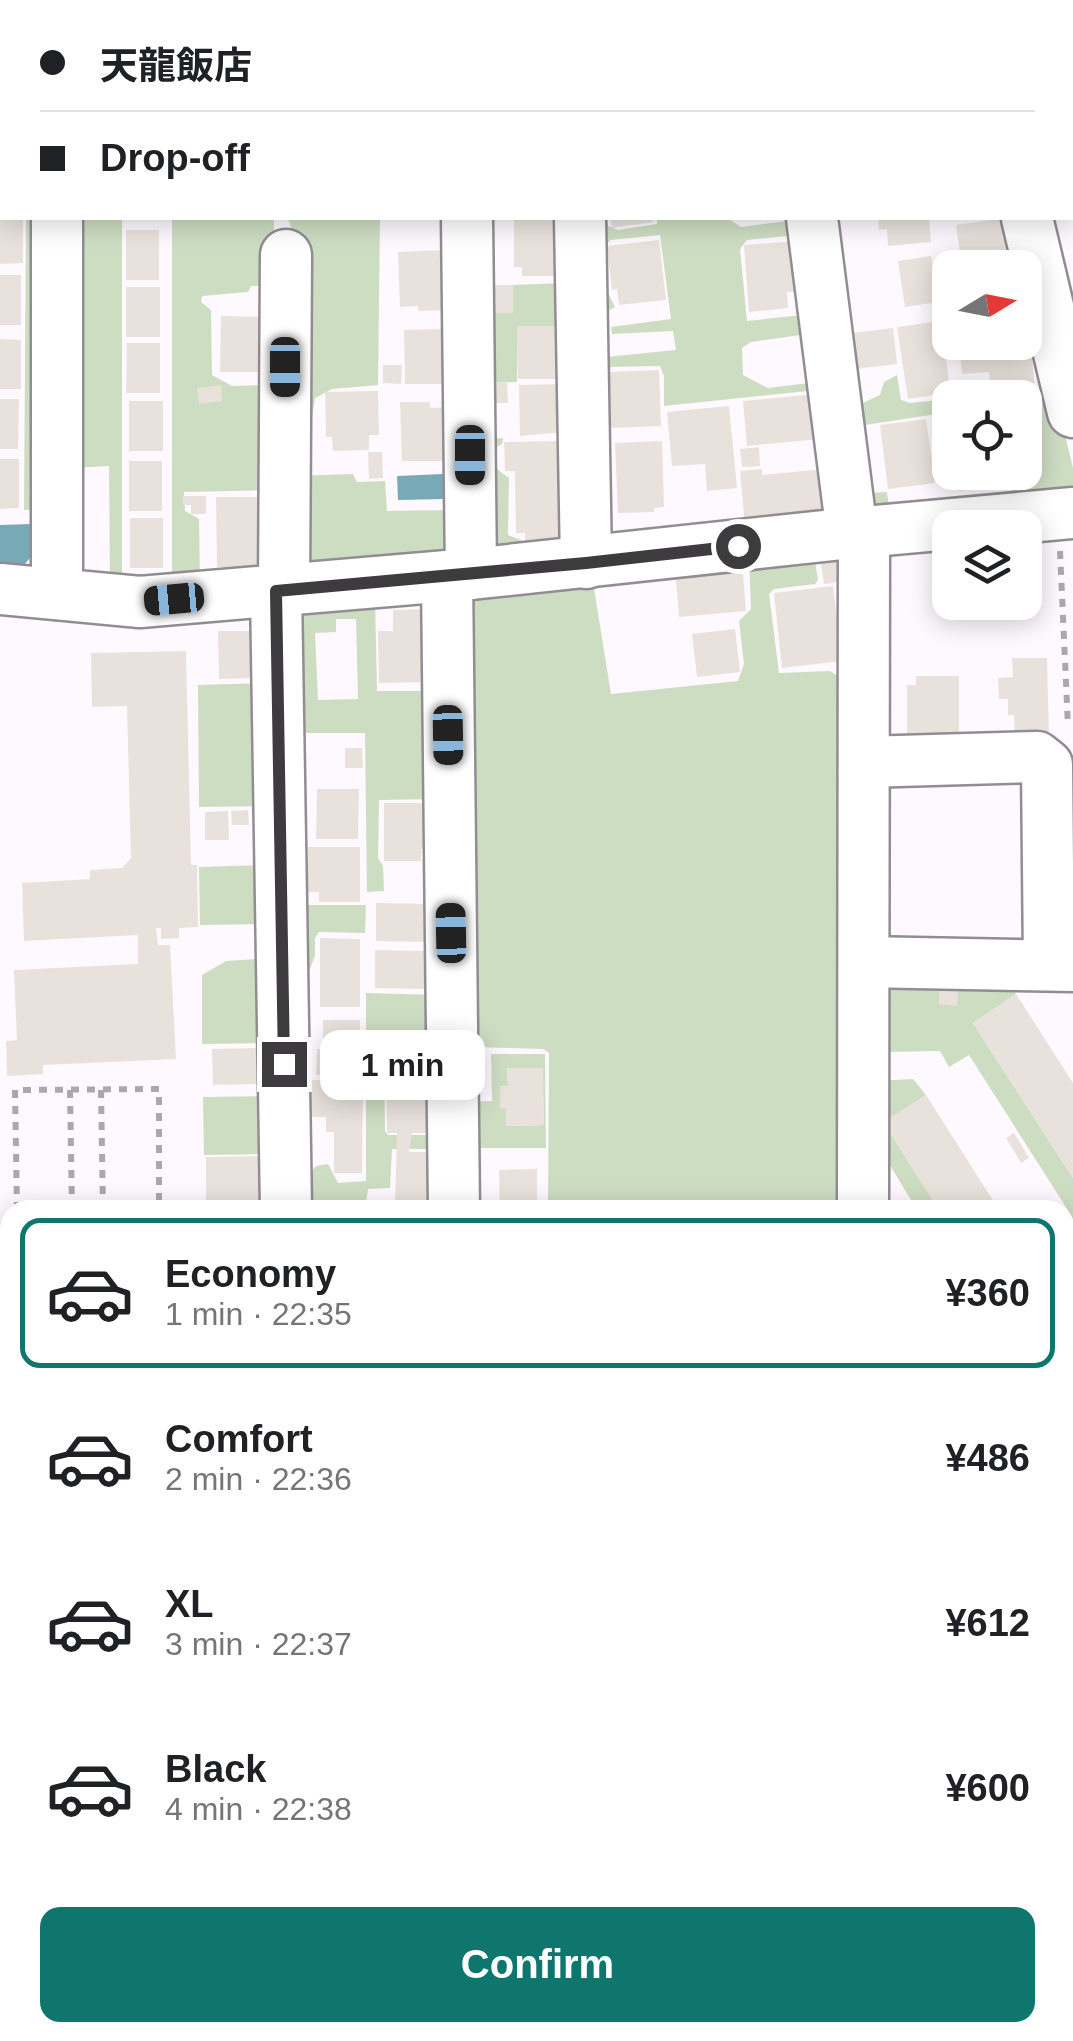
<!DOCTYPE html>
<meta charset="utf-8">
<style>
body{margin:0;font-family:Arial,"Noto Sans JP",sans-serif;background:#f2f2f2;color:#202124;height:100vh;display:flex;flex-direction:column;font-size:38px;white-space:nowrap}
*{box-sizing:border-box;margin:0}
p{font-size:32px;color:#757577}
.icon{flex:none;width:55px;height:55px;fill:none;stroke:currentColor;stroke-width:2;stroke-linecap:round;stroke-linejoin:round}
.map{position:relative;flex:1;overflow:hidden}
.side{position:absolute;left:0px;top:1200px;width:1075px;height:842px;display:flex;flex-direction:column;background:#fff;border-radius:30px 30px 0 0;box-shadow:0 5px 25px #0003}
.side>*{flex:none}
.top-card{position:absolute;left:0px;top:0px;width:1075px;height:220px;box-shadow:0 5px 25px #0003;display:grid;align-content:center;height:220px;padding:0 40px;background:#fff}
.needle{width:65px;rotate:80deg}
.buttons{position:absolute;left:932px;top:250px;display:grid;gap:20px}
.buttons a{display:grid;place-items:center;width:110px;height:110px;border-radius:20px;background:#fff;box-shadow:0 5px 25px #0003;font-size:50px}
.end{position:absolute;width:45px;height:45px;margin:-22px;border:12px solid #3d3b3e;background:#fff;box-shadow:0 0 0 5px #fff}
.from{border-radius:50%}
.bubble{position:absolute;height:70px;border-radius:20px;background:#fff;box-shadow:0 5px 25px #0003;font-size:32px;font-weight:700;line-height:70px;text-align:center}
.car{position:absolute;width:30px;height:60px;margin:-30px -15px;border-radius:12px;box-shadow:0 0 8px 2px #0007;background:linear-gradient(#222 24%,#8ab4d8 0 40%,#222 0 76%,#8ab4d8 0 86%,#222 0)}
.top-card b{display:flex;align-items:center;gap:35px;height:95px;font-size:38px}
.top-card b+b{border-top:2px solid #e0e0e0}
.top-card i{width:25px;height:25px;background:#202124}
ul{padding:18px 0 0;list-style:none}
li{display:flex;align-items:center;gap:30px;height:150px;margin:0 20px 15px;padding:0 20px;border:5px solid transparent;border-radius:20px}
li div{flex:1}
li b{display:block;font-size:38px}
li em{font-style:normal;font-weight:700}
li.on{border-color:#0f766e}
li>.icon{width:90px;height:90px;stroke-width:1.5}
.cta{display:flex;gap:20px;margin-top:auto;padding:20px 40px}
.cta a{flex:1;height:115px;border-radius:20px;background:#0f766e;color:#fff;font-size:40px;font-weight:700;line-height:115px;text-align:center}
.map>svg:first-child{display:block}
.green{fill:#cdddc2;fill-rule:evenodd}
.water{fill:#78a9b6}
.lines{fill:none;stroke-linecap:round;stroke-linejoin:round}
.stream{stroke:#78a9b6;stroke-width:10}
.building{fill:#e9e2dc}
.minor-casing{stroke:#928d93;stroke-width:55}
.path{stroke:#aba8ac;stroke-width:6;stroke-dasharray:8 8;stroke-linecap:butt}
.minor{stroke:#fff;stroke-width:50}
.route{stroke:#3d3b3e;stroke-width:12}
</style>
<div class="map">
<svg width="1073" height="2041" viewBox="0 0 1073 2041">
<rect width="100%" height="100%" fill="#fdf9ff"/>
<g class="green">
<polygon points="26,218 41,218 42,510 24,510"/>
<polygon points="72,218 122,218 122,579 110,579 109,466 73,468"/>
<polygon points="172,218 274,218 274,286 251,286 248,292 202,296 201,302 211,310 212,375 232,386 262,385 274,490 184,492 185,511 199,519 200,587 172,589"/>
<polygon points="288,218 380,218 378,385 332,389 315,398 307,446 290,440 291,227"/>
<polygon points="592,218 607,218 608,226 618,230 657,224 657,218 727,218 741,227 795,220 798,235 747,240 740,249 747,321 811,314 814,333 751,342 742,348 743,375 768,388 817,382 818,390 664,406 664,376 660,366 611,367 604,379 595,358 676,350 673,331 612,334 611,327 671,319 660,235 611,240 604,246 605,287 615,307 605,313"/>
<polygon points="564,283 563,326 518,326 517,382 485,383 483,313 513,312 513,285"/>
<polygon points="897,375 901,400 910,403 950,399 950,412 865,425 863,461 870,493 887,492 890,516 873,517 852,415 865,402 880,395 884,382"/>
<polygon points="1057,401 1073,468 1073,497 1014,507 1009,473 1025,472 1025,405"/>
<polygon points="503,438 502,444 496,447 497,469 509,478 508,535 521,540 521,557 495,559 484,439"/>
<polygon points="353,474 357,482 385,481 387,511 454,510 455,554 307,576 293,476"/>
<polygon points="813,550 818,580 815,584 774,589 769,594 779,673 830,671 848,683 847,1210 548,1210 549,1053 543,1049 469,1047 456,582 592,576 611,694 738,681 744,664 739,621 751,609 749,558"/>
<path d="M375 598 377 691H433L435 799 379 800 378 858 383 866 384 891 367 892 365 733H295L292 617 311 603ZM336 619H356L358 699 318 700 315 633 336 632Z"/>
<polygon points="264,683 266,806 199,807 198,685"/>
<polygon points="268,865 269,924 200,925 199,867"/>
<polygon points="293,905 366,905 365,933 319,932 315,938 315,956 303,986"/>
<polygon points="269,958 270,1043 202,1044 202,975 226,961"/>
<polygon points="877,971 1008,980 1016,994 973,1023 1073,1178 1073,1267 1065,1253 1065,1220 1071,1215 969,1055 949,1067 940,1051 877,1052"/>
<polygon points="366,993 437,995 436,1034 389,1034 384,1041 385,1131 388,1135 437,1135 437,1149 392,1149 390,1188 368,1189 366,1202 312,1203 311,1210 302,1210 302,1174 311,1172 316,1166 328,1164 338,1183 366,1181"/>
<path d="M491 1054H545L546 1148H464V1102L492 1101ZM542 1068 544 1125 507 1126 506 1108 500 1107V1087L508 1086 507 1069Z"/>
<polygon points="913,1079 926,1095 884,1123 939,1210 917,1210 876,1142 876,1081"/>
<polygon points="272,1096 272,1154 204,1155 203,1097"/>
<polygon points="1073,1300 1073,1717 1065,1716 1065,1301"/>
</g>
<g class="water">
<polygon points="443,474 444,499 398,500 397,476"/>
<polygon points="31,524 31,557 21,568 0,567 0,525"/>
</g>
<g class="lines">
<polyline class="stream" points="0,1549 10,1550"/>
</g>
<g class="building">
<polygon points="0,218 23,218 23,263 0,264"/>
<polygon points="514,218 562,218 561,276 522,276 522,267 514,267"/>
<polygon points="610,218 652,218 653,222 612,228"/>
<polygon points="878,218 929,218 931,242 888,246 887,229 879,230"/>
<polygon points="1006,218 1012,268 962,268 956,225"/>
<rect x="126" y="230" width="33" height="50"/>
<polygon points="659,240 666,300 619,305 617,289 612,290 607,246"/>
<polygon points="797,241 801,291 787,292 788,308 749,312 744,245"/>
<polygon points="446,250 449,310 418,311 418,306 400,307 398,252"/>
<polygon points="931,256 938,302 905,307 898,261"/>
<rect x="0" y="275" width="21" height="50"/>
<polygon points="484,285 513,285 513,313 483,313"/>
<rect x="126" y="287" width="34" height="50"/>
<polygon points="221,316 265,317 265,372 220,372"/>
<polygon points="940,321 951,392 908,399 897,327"/>
<polygon points="517,326 561,326 561,379 518,379"/>
<polygon points="893,328 897,364 848,370 844,334"/>
<polygon points="445,329 446,384 405,384 404,330"/>
<polygon points="0,339 21,340 21,389 0,389"/>
<polygon points="127,343 160,343 160,393 126,393"/>
<polygon points="1031,346 1036,401 991,398 989,372 962,374 960,351"/>
<polygon points="383,365 402,365 401,384 383,383"/>
<polygon points="659,370 661,426 609,428 609,417 603,417 601,383 609,382 608,372"/>
<polygon points="485,383 507,383 508,403 485,403"/>
<polygon points="563,384 563,432 520,436 519,385"/>
<polygon points="221,385 222,401 199,404 197,388"/>
<polygon points="378,391 379,435 369,435 369,450 333,451 332,437 326,437 325,392"/>
<polygon points="816,394 820,439 747,446 743,401"/>
<polygon points="0,399 19,399 18,449 0,449"/>
<rect x="129" y="401" width="34" height="50"/>
<polygon points="400,402 430,402 430,408 449,407 449,461 402,461"/>
<polygon points="729,406 737,488 707,491 705,464 672,466 667,412"/>
<polygon points="926,419 935,483 888,489 880,425"/>
<polygon points="563,441 565,552 526,552 525,533 516,533 515,471 505,471 504,442"/>
<polygon points="662,441 664,507 654,508 654,512 618,513 615,443"/>
<polygon points="759,447 760,466 742,467 740,449"/>
<polygon points="368,452 382,452 383,478 369,479"/>
<polygon points="0,459 19,459 19,508 0,509"/>
<rect x="129" y="461" width="33" height="50"/>
<polygon points="762,469 762,475 824,469 829,517 745,526 740,471"/>
<polygon points="957,472 1006,472 1008,484 959,491"/>
<polygon points="183,496 206,496 206,514 191,514 191,505 183,505"/>
<polygon points="216,497 263,497 263,567 217,567"/>
<rect x="130" y="518" width="33" height="50"/>
<polygon points="842,554 846,581 824,584 820,558"/>
<polygon points="1025,556 1039,556 1039,611 970,611 970,602 1025,602"/>
<polygon points="742,562 746,611 679,617 675,568"/>
<polygon points="833,586 842,661 782,668 774,593"/>
<polygon points="430,609 431,682 379,683 378,631 393,631 393,610"/>
<polygon points="735,629 740,672 697,677 692,634"/>
<polygon points="218,631 252,631 252,678 219,679"/>
<polygon points="186,651 191,865 197,865 198,927 179,928 179,938 161,939 161,928 156,928 158,945 170,945 176,1059 43,1065 43,1074 7,1076 6,1041 17,1040 14,970 138,964 138,935 24,941 22,883 90,879 90,870 122,868 131,858 127,706 92,707 91,653"/>
<polygon points="1012,658 1047,658 1049,738 1015,738 1014,715 1008,715 1008,699 999,699 998,678 1013,677"/>
<polygon points="916,676 959,676 959,746 907,737 907,685 916,685"/>
<polygon points="345,748 362,748 363,768 345,768"/>
<polygon points="317,789 359,789 358,839 316,839"/>
<polygon points="384,803 431,803 431,849 421,849 421,861 384,861"/>
<polygon points="248,810 249,825 232,825 231,811"/>
<polygon points="228,811 229,840 205,840 205,812"/>
<polygon points="308,847 360,847 360,902 319,902 319,892 308,892"/>
<polygon points="376,903 427,904 427,942 376,941"/>
<polygon points="320,938 360,939 360,1007 320,1007"/>
<polygon points="375,950 426,951 425,989 375,988"/>
<polygon points="940,978 959,979 957,1006 939,1004"/>
<polygon points="1016,994 1073,1083 1073,1178 973,1023"/>
<polygon points="323,1020 360,1020 360,1076 316,1075 317,1049 323,1049"/>
<polygon points="386,1038 436,1038 436,1133 412,1133 409,1152 431,1152 432,1206 395,1206 397,1133 387,1133"/>
<polygon points="257,1048 258,1084 213,1085 212,1049"/>
<polygon points="507,1068 543,1068 544,1125 506,1126 506,1108 500,1108 500,1086 508,1086"/>
<polygon points="310,1080 363,1080 362,1173 334,1173 334,1132 326,1132 326,1117 309,1117"/>
<polygon points="926,1095 999,1210 939,1210 883,1122"/>
<polygon points="1014,1133 1029,1158 1021,1163 1006,1138"/>
<polygon points="265,1156 275,1208 206,1210 206,1157"/>
<polygon points="537,1169 537,1210 500,1210 499,1170"/>
<polygon points="0,1680 10,1683 10,1709 0,1707"/>
<polygon points="1067,1750 1073,1751 1073,1817 1065,1815"/>
<polygon points="0,1811 10,1814 10,1832 1,1865"/>
<polygon points="381,2032 434,2032 431,2041 378,2041"/>
<polygon points="467,2032 503,2032 528,2040 464,2041"/>
<polygon points="551,2032 591,2032 589,2041 568,2041 550,2036"/>
<polygon points="623,2032 663,2032 660,2041 620,2041"/>
<polygon points="695,2032 738,2032 735,2041 693,2041"/>
<polygon points="893,2032 946,2032 944,2041 891,2041"/>
</g>
<g class="lines">
<g class="minor-casing">
<g id="minor">
<polyline points="465,0 465,2"/>
<polyline points="93,2 97,0"/>
<polyline points="0,61 2,59"/>
<polyline points="467,218 471,574"/>
<polyline points="580,218 586,563"/>
<polyline points="812,218 852,533"/>
<polyline points="1027,218 1073,412"/>
<polyline points="447,576 454,1210"/>
<polyline points="0,589 140,602 471,574 852,533 1073,513"/>
<polyline points="284,590 286,255"/>
<polyline points="276,591 286,1210"/>
<polyline points="57,594 57,218"/>
<polyline points="864,762 1037,757 1047,765 1049,965"/>
<polyline points="864,962 1073,966"/>
<polyline points="863,1210 864,532"/>
<polyline points="1065,1284 1073,1283"/>
<polyline points="0,1656 10,1658"/>
<polyline points="198,2032 228,2041"/>
<polyline points="61,2041 64,2032"/>
<polyline points="773,2041 775,2032"/>
<polyline points="958,2041 961,2032"/>
</g>
</g>
<g class="path">
<polyline points="783,0 783,2"/>
<polyline points="1060,551 1068,726"/>
<polyline points="70,1090 72,1210"/>
<polyline points="101,1090 103,1210"/>
<polyline points="17,1210 15,1090 159,1089 159,1210"/>
<polyline points="1065,1427 1073,1426"/>
<polyline points="1065,1682 1073,1681"/>
</g>
<use href="#minor" class="minor"/>
</g>
<g class="lines">
<polyline class="route" points="284,1064 276,591 586,563 738,546"/>
</g>
</svg>
<div class="buttons">
<a><svg class="needle" viewBox="-14 -14 28 28"><path d="M0-13l5 13h-10z" fill="#e53935"/><path d="M0 13l5-13h-10z" fill="#757577"/></svg></a>
<a><svg class="icon" aria-label="locate" viewBox="0 0 24 24"><circle cx="12" cy="12" r="6"/><path d="M12 2v4M12 18v4M2 12h4M18 12h4"/></svg></a>
<a><svg class="icon" aria-label="layers" viewBox="0 0 24 24"><path d="M12 4l9 5-9 5-9-5zM3 14l9 5 9-5"/></svg></a>
</div>
<i class="end from" style="left:738px;top:546px"></i>
<i class="end" style="left:284px;top:1064px"></i>
<div class="bubble" style="left:320px;top:1030px;width:165px">1 min</div>
<i class="car" style="left:285px;top:367px;rotate:180deg"></i>
<i class="car" style="left:470px;top:455px;rotate:180deg"></i>
<i class="car" style="left:174px;top:599px;rotate:265deg"></i>
<i class="car" style="left:448px;top:735px;rotate:179deg"></i>
<i class="car" style="left:451px;top:933px;rotate:359deg"></i>
<div class="top-card">
<b><i class="from"></i>天龍飯店</b>
<b><i></i>Drop-off</b>
</div>
<section class="side">
<ul>
<li class="on"><svg class="icon" aria-label="car" viewBox="0 0 24 24"><path d="M5 17H2v-5l4-1 3-4h7l3 4 3 1v5h-3M9 17h6M6 11h13"/><circle cx="7" cy="17" r="2"/><circle cx="17" cy="17" r="2"/></svg><div><b>Economy</b><p>1 min · 22:35</p></div><em>¥360</em></li>
<li><svg class="icon" aria-label="car" viewBox="0 0 24 24"><path d="M5 17H2v-5l4-1 3-4h7l3 4 3 1v5h-3M9 17h6M6 11h13"/><circle cx="7" cy="17" r="2"/><circle cx="17" cy="17" r="2"/></svg><div><b>Comfort</b><p>2 min · 22:36</p></div><em>¥486</em></li>
<li><svg class="icon" aria-label="car" viewBox="0 0 24 24"><path d="M5 17H2v-5l4-1 3-4h7l3 4 3 1v5h-3M9 17h6M6 11h13"/><circle cx="7" cy="17" r="2"/><circle cx="17" cy="17" r="2"/></svg><div><b>XL</b><p>3 min · 22:37</p></div><em>¥612</em></li>
<li><svg class="icon" aria-label="car" viewBox="0 0 24 24"><path d="M5 17H2v-5l4-1 3-4h7l3 4 3 1v5h-3M9 17h6M6 11h13"/><circle cx="7" cy="17" r="2"/><circle cx="17" cy="17" r="2"/></svg><div><b>Black</b><p>4 min · 22:38</p></div><em>¥600</em></li>
</ul>
<div class="cta"><a>Confirm</a></div>
</section>
</div>
